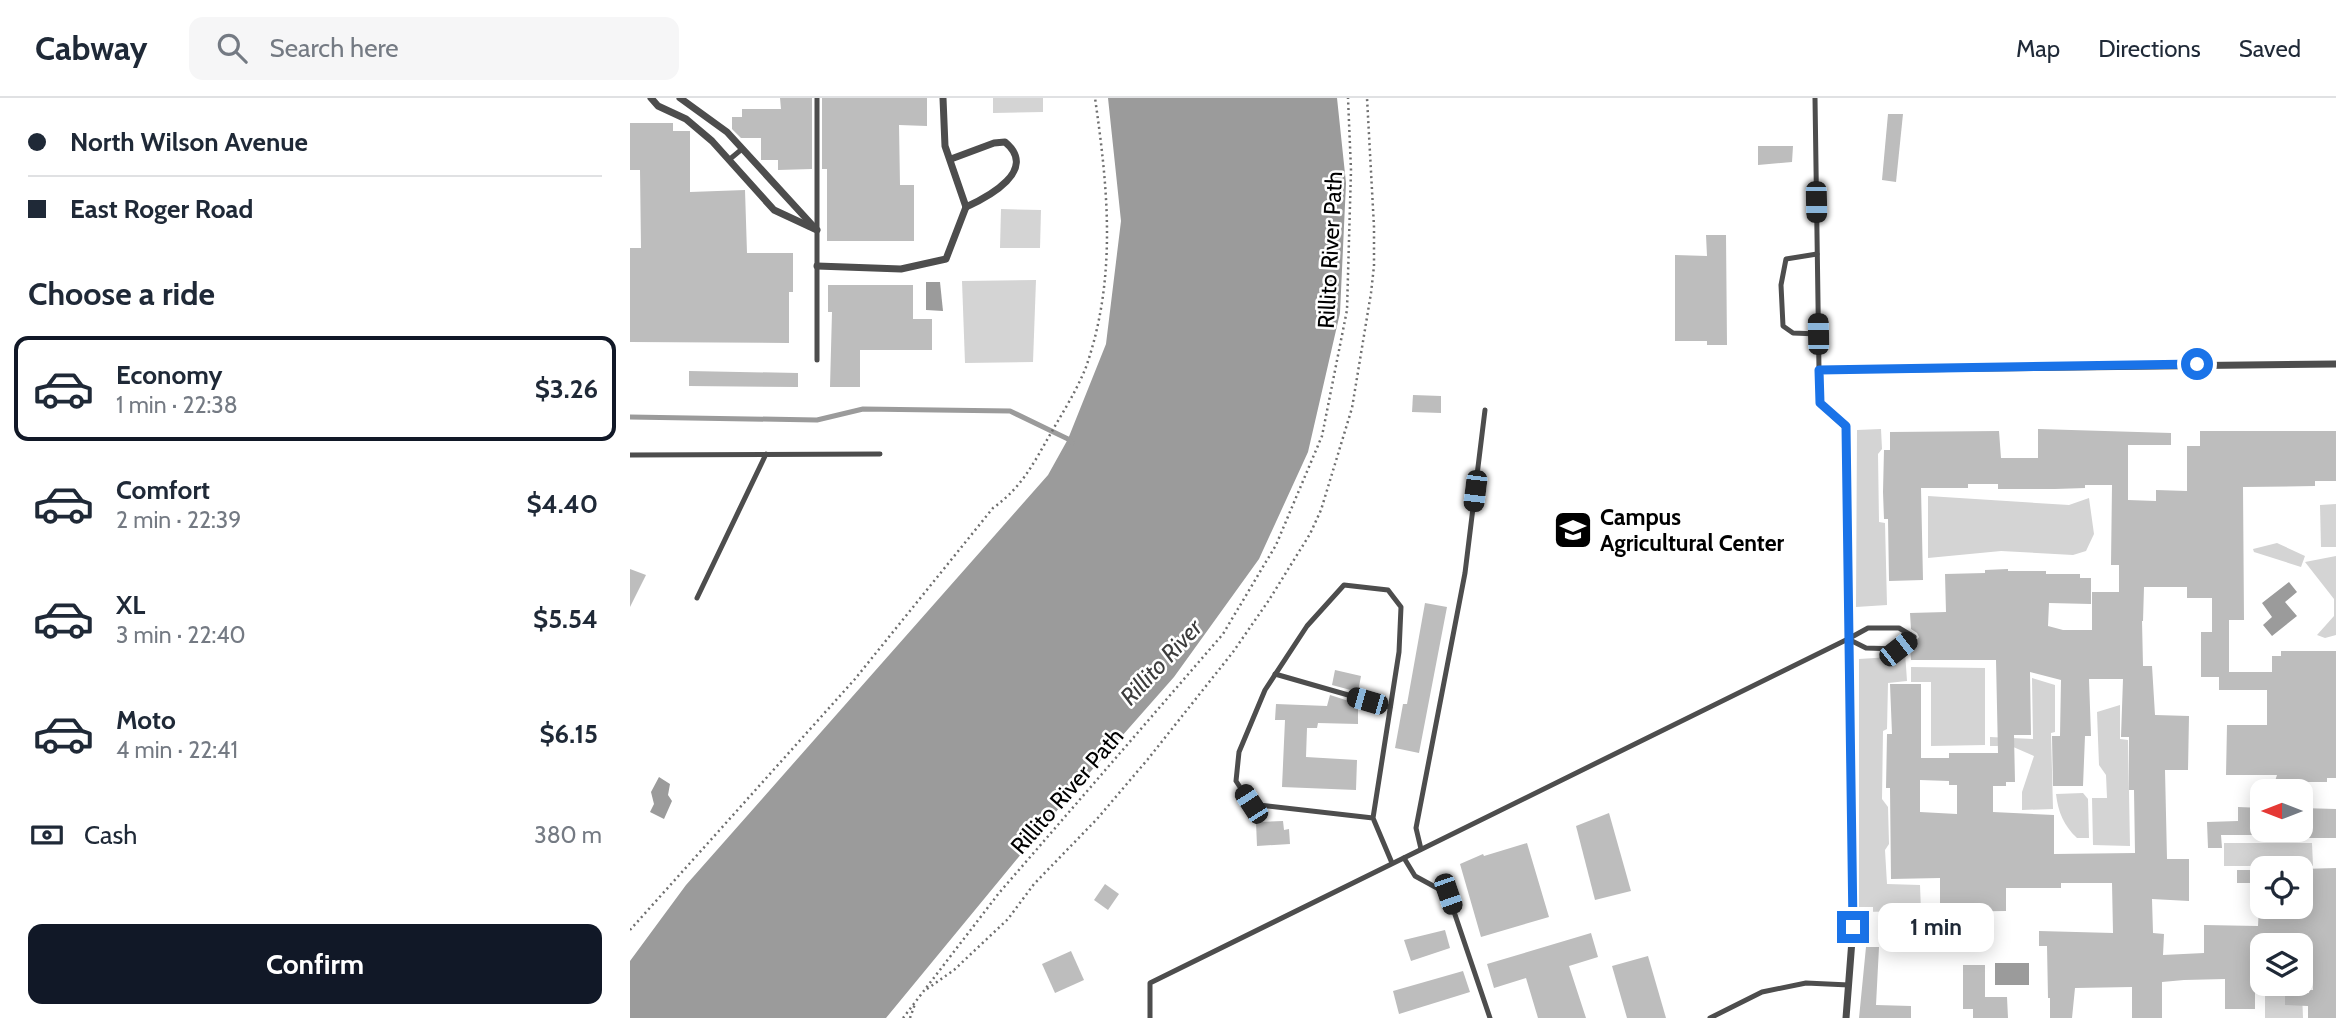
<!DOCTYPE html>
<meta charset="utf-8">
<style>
body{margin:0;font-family:Cabin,sans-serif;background:#f6f6f7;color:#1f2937;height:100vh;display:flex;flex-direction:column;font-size:26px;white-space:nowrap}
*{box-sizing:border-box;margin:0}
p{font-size:23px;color:#747a83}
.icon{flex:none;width:38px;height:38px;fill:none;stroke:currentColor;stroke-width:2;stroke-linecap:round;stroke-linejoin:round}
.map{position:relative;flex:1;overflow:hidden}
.panel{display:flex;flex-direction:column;background:#fff;width:630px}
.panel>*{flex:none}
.guide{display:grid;align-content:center;height:154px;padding:0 28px;background:#fff}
.needle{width:46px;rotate:270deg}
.buttons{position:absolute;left:1620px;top:681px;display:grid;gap:14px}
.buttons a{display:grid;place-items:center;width:63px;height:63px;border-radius:14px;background:#fff;box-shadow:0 4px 18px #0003;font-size:35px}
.end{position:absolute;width:32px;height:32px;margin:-16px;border:9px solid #1a73e8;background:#fff;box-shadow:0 0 0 4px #fff}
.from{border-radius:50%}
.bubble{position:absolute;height:49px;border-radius:14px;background:#fff;box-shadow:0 4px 18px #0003;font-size:23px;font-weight:700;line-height:49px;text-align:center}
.car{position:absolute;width:21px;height:42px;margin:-21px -10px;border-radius:9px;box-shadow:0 0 5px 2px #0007;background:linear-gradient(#222 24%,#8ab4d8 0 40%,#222 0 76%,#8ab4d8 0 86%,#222 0)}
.guide b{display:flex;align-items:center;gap:24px;height:66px;font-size:26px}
.guide b+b{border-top:2px solid #e0e1e3}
.guide i{width:18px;height:18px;background:#1f2937}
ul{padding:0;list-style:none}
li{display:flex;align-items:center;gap:21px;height:105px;margin:0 14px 10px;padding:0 14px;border:4px solid transparent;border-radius:14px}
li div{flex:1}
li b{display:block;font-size:26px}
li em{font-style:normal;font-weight:700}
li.current{border-color:#111827}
li>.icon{width:63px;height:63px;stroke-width:1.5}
h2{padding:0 28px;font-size:32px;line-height:84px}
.pay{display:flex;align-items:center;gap:18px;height:77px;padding:0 28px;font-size:26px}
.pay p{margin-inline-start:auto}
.primary-button{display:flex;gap:14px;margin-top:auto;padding:14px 28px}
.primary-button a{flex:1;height:80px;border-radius:14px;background:#111827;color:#fff;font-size:28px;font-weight:700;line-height:80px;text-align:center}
header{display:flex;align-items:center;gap:42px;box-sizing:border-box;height:98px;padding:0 35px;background:#fff;border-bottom:2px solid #e0e1e3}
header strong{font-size:33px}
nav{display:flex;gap:38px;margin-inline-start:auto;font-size:24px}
.search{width:490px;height:63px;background:#f6f6f7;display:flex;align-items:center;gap:18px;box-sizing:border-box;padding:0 24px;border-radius:14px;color:#747a83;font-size:26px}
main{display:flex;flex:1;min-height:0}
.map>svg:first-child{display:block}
.green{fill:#d4d4d4}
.water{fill:#9b9b9b}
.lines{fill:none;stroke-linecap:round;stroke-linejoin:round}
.stream{stroke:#9b9b9b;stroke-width:5}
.building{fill:#bdbdbd;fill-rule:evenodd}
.path{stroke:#6f6f6f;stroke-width:2.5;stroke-dasharray:2 3.5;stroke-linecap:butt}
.service{stroke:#4d4d4d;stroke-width:5}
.minor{stroke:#4d4d4d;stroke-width:7}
.route{stroke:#1a73e8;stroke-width:9}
.labels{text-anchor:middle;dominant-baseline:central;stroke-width:5;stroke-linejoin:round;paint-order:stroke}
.street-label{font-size:23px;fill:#000;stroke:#fff}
.poi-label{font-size:23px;font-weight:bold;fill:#000;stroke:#fff;text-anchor:start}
.water-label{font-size:24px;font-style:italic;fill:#3c3c3c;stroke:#fff}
</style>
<header>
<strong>Cabway</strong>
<div class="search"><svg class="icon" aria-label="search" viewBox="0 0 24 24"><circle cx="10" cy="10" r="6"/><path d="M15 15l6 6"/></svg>Search here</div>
<nav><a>Map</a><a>Directions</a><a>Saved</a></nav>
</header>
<main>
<section class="panel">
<div class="guide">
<b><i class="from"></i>North Wilson Avenue</b>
<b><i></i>East Roger Road</b>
</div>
<h2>Choose a ride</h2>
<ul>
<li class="current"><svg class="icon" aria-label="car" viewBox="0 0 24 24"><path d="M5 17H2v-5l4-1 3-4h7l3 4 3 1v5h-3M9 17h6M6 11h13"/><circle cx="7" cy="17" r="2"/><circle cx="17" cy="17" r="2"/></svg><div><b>Economy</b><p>1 min · 22:38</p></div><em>$3.26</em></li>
<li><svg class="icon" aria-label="car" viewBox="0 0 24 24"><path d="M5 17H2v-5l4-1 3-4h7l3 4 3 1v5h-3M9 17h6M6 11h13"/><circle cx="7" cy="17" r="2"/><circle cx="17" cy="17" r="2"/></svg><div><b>Comfort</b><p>2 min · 22:39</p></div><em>$4.40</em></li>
<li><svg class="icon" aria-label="car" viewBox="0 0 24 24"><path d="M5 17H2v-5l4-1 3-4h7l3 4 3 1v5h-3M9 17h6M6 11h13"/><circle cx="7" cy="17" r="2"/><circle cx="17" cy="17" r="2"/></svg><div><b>XL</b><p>3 min · 22:40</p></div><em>$5.54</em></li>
<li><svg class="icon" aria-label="car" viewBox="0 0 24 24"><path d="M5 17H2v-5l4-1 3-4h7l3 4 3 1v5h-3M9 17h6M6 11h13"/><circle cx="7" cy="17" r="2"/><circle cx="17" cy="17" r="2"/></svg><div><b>Moto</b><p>4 min · 22:41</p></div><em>$6.15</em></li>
</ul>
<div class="pay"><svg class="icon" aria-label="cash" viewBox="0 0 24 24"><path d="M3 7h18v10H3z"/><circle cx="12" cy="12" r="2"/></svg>Cash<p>380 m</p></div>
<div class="primary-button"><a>Confirm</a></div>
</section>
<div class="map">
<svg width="1706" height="920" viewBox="0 0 1706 920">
<rect width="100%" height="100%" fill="#fff"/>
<g class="green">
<polygon points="363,0 413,0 413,14 363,15"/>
<polygon points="371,111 411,112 410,150 370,150"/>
<polygon points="406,182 403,264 335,265 332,183"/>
<polygon points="1251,331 1252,351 1248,356 1249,424 1255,425 1257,507 1226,509 1227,332"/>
<polygon points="1298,398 1439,407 1459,400 1464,436 1456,453 1443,457 1371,453 1298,460"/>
<polygon points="1706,406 1706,449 1691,449 1690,407"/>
<polygon points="1647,445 1675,458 1671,469 1624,454 1623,451"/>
<polygon points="1706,458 1706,537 1695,540 1687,537 1704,518 1704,501 1675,464"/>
<polygon points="1275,554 1277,583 1258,585 1257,631 1253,633 1252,701 1258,709 1259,746 1255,752 1257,786 1290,787 1291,813 1229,814 1229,561 1260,559"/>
<polygon points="1281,569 1355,570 1355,647 1301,648 1301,584 1281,584"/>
<polygon points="1402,580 1425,587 1425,634 1421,635 1423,711 1392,712 1392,694 1404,658 1381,648 1360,648 1360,639 1403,641"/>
<polygon points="1490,607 1490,641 1498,642 1500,748 1463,747 1462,700 1477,700 1476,677 1469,667 1467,614"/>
<path d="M1453 695 1458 701 1459 740H1447C1434 728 1428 714 1426 696Z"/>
<polygon points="1594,745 1682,745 1683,768 1594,768"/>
<polygon points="1671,870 1673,920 1635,920 1635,886 1671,886"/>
</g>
<g class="water">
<polygon points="478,0 707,0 716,85 710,215 678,354 629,461 544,579 439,698 256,920 0,920 0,863 56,787 418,377 438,341 476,246 491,123"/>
<polygon points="296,184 310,184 313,213 296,212"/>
<polygon points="1659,484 1667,494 1655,504 1667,518 1642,538 1633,527 1642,519 1632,505"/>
<polygon points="29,679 40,686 38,697 42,703 34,721 20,714 24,706 21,694"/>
<rect x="1365" y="865" width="34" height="22"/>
</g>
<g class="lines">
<polyline class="stream" points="0,319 187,322 233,311 380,313 438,341 442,345"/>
</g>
<g class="building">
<polygon points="150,0 182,0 182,71 148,72 148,62 131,62 131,40 111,40 102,31 102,19 112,19 112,11 151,11"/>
<polygon points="192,0 297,0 297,28 269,27 270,87 284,87 284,143 197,143 197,71 192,71"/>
<polygon points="1258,16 1273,16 1266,84 1252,82"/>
<polygon points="0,25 43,25 43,33 60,33 60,94 115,92 117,155 163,155 163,194 159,194 159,245 0,244 0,150 11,150 10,72 0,72"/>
<polygon points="1128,48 1163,48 1162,64 1128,67"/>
<polygon points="1076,137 1096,137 1097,247 1077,247 1077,243 1045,243 1045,157 1077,158"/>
<polygon points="198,187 283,187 283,221 302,221 302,252 230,252 230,289 200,289 202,214 198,214"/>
<polygon points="59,273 168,275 168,289 59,288"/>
<polygon points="783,297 811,298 811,315 782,314"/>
<path d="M1408 331 1541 335V347H1498V402L1526 403V392L1557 393V348H1570V333H1706V383H1685V388L1613 389 1614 522H1599V574H1642V558H1651V553H1706V680H1697V684H1674V683H1645L1647 677H1596L1597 627H1637V592H1589V579H1571V534H1582V500H1557V489H1514L1513 523H1512L1513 568H1522L1525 617 1559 618 1558 672H1535L1537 761H1559V803L1522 801 1523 835 1534 836 1533 857 1574 855V827L1628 828 1629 808H1671V771L1706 770V920H1678V908L1655 907V894L1679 895V892H1683L1682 854H1671V847H1625V911H1595V881L1554 882 1532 884V920H1502V889L1445 890 1442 920H1420V900H1418L1417 848H1409V833L1483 835 1482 785H1431V790H1376V813L1310 814V780L1261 781 1260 690H1256L1257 636H1262L1260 586H1291V660H1319V655H1368L1366 562H1281L1280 550 1289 539 1287 535 1281 531 1280 515 1316 514 1315 476 1355 475V472L1378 471V473H1416V476H1450V480H1461V506L1419 505 1418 528 1433 532H1462V494H1489V467H1481L1482 387H1455V390L1425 391H1368V386H1338V390H1291L1293 482 1259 483 1258 421H1254L1253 394 1254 352H1260V334L1369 333 1371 360H1408ZM1400 574 1431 582 1430 638H1422L1423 688H1453L1455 638H1461L1459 581H1493L1491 639H1499V692H1504L1505 755 1424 756V717L1363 714V688H1376V684H1385L1384 637H1401ZM1290 682 1319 683V687H1327V716L1290 714Z"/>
<polygon points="0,471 16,477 0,509"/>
<polygon points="795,505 817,509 789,655 765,650 773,606 777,606"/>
<polygon points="705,572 731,578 728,594 702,587"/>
<polygon points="700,597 725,605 725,609 728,609 728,626 688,625 687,630 677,630 676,659 727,662 726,692 652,689 655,622 645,622 646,606 697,608"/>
<polygon points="1608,709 1633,710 1633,737 1591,737 1592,750 1578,750 1577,724 1608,723"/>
<polygon points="1671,710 1706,711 1706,740 1671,740"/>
<polygon points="979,715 1001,793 965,802 946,728"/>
<polygon points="653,723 654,732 659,731 660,746 627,748 626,724"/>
<polygon points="897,745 919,819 851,839 830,766 853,756 854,758"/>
<rect x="1607" y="772" width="26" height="13"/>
<polygon points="475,786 489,796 478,812 464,802"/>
<polygon points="815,832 820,850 781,863 774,842"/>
<polygon points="961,835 968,859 939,868 956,920 908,920 896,880 864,890 857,866"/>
<polygon points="1236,849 1249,849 1246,907 1281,908 1281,920 1229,920"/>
<polygon points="441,853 454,882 425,895 412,866"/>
<polygon points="1018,858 1036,920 997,920 982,868"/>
<polygon points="1333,867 1355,867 1355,899 1377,899 1378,920 1343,920 1343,911 1333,911"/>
<polygon points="833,873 840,894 769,916 763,893"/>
</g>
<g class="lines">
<g class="path">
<path d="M0 832 225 581 363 410C393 388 403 366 421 335 433 314 447 292 456 269 487 180 478 91 465 0"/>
<polyline points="297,891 324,872 378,821 404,786 467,721 518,661 603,554 639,502 680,436 691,412 722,310 741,195 744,168 744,129 737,0"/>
<polyline points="273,920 369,795 593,536 646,447 692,338 717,212 721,72 718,0"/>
<polyline points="280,920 285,906"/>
</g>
<g class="service">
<polyline points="1185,0 1189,272"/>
<polyline points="100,61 112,51"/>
<polyline points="1187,156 1156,161 1151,187 1153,228 1163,235 1188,236"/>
<polyline points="187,262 187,0"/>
<polyline points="0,357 250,356"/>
<polyline points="67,500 136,356"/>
<polygon points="1238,530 1269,530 1284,539 1268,551 1236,550 1218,541"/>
<polyline points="645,576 760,609"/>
<polyline points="743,720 621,706 606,683 609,654 635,592 677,528 714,487 758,492 771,509 769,554 743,720 762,765"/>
<polyline points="791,751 786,730 835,475 855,312"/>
<polyline points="774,760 785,778 818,796 860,920"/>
<polyline points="520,920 520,885 1218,541"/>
<polyline points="1080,920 1132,894 1176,885 1219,887"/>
</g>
<g class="minor">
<polyline points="21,0 28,8 56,21 82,43 144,112 187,132"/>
<polyline points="50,0 97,34 184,129"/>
<polyline points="313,0 315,48 336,109"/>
<path d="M321 61 364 45 375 44C409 72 358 99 336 109"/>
<polyline points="187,168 271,171 316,161 336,109"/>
<polyline points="1216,920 1223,829 1216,329 1190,305 1189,272 1706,266"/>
</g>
</g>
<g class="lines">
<polyline class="route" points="1223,829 1216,328 1190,305 1189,272 1567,266"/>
</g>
<defs>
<g id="university-square" transform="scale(2.0125)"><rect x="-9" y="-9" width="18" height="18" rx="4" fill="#000" stroke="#fff"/><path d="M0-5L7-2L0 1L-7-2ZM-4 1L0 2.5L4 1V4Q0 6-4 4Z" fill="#fff"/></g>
</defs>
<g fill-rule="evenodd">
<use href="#university-square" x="943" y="432"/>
</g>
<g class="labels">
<g class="street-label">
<text transform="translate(700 152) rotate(-87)">Rillito River Path</text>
<text transform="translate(437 693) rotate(-49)">Rillito River Path</text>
</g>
<g class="poi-label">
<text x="970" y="419">Campus<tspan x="970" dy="26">Agricultural Center</tspan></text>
</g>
<g class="water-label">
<text transform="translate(531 564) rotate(-47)">Rillito River</text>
</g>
</g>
</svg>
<div class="buttons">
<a><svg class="needle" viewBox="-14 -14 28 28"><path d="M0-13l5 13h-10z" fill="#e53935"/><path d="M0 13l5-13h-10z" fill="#747a83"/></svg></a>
<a><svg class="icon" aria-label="locate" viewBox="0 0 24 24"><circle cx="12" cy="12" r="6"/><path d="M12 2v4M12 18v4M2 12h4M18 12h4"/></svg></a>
<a><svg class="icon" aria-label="layers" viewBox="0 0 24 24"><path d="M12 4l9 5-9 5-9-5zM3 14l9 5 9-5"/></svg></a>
</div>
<i class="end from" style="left:1567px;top:266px"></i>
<i class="end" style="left:1223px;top:829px"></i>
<div class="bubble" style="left:1248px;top:805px;width:116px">1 min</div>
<i class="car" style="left:1186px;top:104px;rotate:179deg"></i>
<i class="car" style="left:1188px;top:236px;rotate:359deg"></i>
<i class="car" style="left:845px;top:393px;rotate:187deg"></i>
<i class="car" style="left:1268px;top:551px;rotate:52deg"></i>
<i class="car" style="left:737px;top:603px;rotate:286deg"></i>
<i class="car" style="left:621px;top:706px;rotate:327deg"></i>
<i class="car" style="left:818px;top:796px;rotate:161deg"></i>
</div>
</main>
